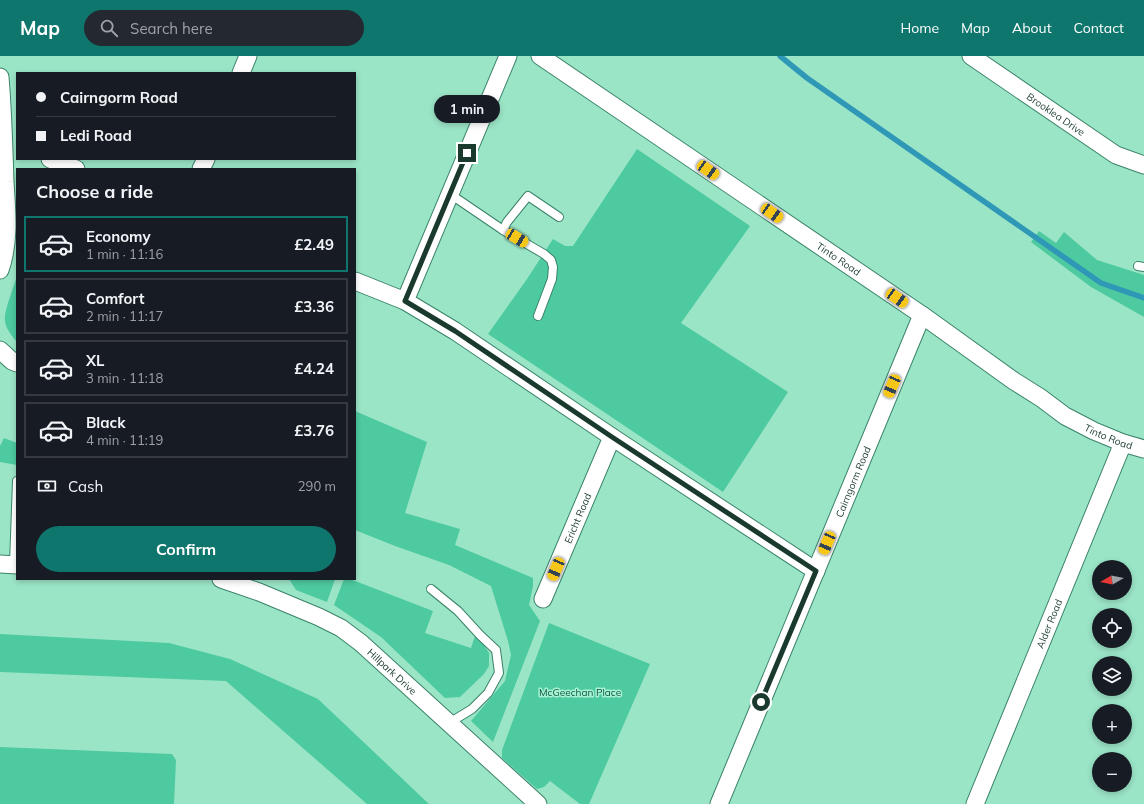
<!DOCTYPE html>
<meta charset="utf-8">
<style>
body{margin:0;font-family:Mulish,sans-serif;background:#242831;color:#f1f3f6;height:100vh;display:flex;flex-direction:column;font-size:15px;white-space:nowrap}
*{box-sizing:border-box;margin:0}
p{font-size:13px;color:#9ea1a6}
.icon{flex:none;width:22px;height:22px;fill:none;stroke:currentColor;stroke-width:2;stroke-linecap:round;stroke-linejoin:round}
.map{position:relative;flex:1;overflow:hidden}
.side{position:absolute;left:16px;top:112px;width:340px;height:412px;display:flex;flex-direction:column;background:#171b24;border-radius:0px;box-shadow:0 2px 6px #0003}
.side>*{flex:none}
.top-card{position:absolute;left:16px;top:16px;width:340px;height:88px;border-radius:0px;box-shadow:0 2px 6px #0003;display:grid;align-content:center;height:88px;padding:0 20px;background:#171b24}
.needle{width:26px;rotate:261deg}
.buttons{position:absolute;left:1092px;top:504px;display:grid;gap:8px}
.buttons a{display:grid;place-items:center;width:40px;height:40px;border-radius:50%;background:#171b24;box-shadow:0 2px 6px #0003;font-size:20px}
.end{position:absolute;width:18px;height:18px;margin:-9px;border:5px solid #1b3a2e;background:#fff;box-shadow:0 0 0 2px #fff}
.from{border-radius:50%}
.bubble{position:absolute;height:28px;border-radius:14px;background:#171b24;box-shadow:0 2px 6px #0003;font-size:13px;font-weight:700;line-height:28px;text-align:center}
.car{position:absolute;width:12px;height:24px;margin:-12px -6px;border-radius:5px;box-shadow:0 0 3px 1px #0007;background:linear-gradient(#f5c518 24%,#345 0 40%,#f5c518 0 76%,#345 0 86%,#f5c518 0)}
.top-card b{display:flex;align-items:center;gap:14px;height:38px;font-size:15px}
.top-card b+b{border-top:1px solid #363941}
.top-card i{width:10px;height:10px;background:#f1f3f6}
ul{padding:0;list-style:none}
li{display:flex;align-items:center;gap:12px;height:56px;margin:0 8px 6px;padding:0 12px;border:2px solid #363941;border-radius:0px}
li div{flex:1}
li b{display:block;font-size:15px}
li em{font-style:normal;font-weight:700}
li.selected{border-color:#0f766e}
li>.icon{width:36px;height:36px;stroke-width:1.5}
h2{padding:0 20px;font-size:18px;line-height:48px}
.pay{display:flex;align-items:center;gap:10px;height:44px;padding:0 20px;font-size:15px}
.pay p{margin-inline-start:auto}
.button{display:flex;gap:8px;margin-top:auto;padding:8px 20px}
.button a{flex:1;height:46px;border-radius:24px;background:#0f766e;color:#fff;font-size:16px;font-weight:700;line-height:46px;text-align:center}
header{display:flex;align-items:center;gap:24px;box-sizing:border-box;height:56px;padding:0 20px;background:#0f766e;color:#fff}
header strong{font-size:19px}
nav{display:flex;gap:22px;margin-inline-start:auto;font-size:14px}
.search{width:280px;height:36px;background:#242831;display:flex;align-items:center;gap:10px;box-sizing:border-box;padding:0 14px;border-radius:22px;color:#9ea1a6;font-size:15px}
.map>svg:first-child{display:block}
.green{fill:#4dcaa0}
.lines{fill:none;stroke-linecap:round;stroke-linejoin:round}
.stream{stroke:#3098b7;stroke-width:5.5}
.service-casing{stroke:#3a8369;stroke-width:10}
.minor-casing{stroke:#3a8369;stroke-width:19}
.service{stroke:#fff;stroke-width:8}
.minor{stroke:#fff;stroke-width:17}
.route{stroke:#1b3a2e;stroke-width:5}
.labels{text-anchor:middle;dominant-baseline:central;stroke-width:3;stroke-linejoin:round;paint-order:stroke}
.street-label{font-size:10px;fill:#1b3a2e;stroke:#a8f2d4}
.park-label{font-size:10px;fill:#09553f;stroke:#a8f2d4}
</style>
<header>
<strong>Map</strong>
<div class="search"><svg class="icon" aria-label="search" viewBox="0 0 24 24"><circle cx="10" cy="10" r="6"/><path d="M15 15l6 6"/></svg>Search here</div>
<nav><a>Home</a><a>Map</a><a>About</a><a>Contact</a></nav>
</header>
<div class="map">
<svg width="1144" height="748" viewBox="0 0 1144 748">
<rect width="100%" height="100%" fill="#9be5c7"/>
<g class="green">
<polygon points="637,93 750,170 681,267 788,336 723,436 488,278 527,223 553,183 565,190 573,190"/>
<polygon points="1039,175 1056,187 1064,176 1097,204 1144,219 1144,261 1091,231 1031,186"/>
<path d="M17 220V286C12 280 5 272 5 264 4 255 14 230 17 220Z"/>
<polygon points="355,355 427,386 405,457 460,473 455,489 533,522 533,530 529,549 540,565 493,686 471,665 505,625 511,599 508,585 491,530 449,509 395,490 355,474"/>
<polygon points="4,382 17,387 17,409 0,406 0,390"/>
<polygon points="289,523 335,523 327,546 296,534"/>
<polygon points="344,523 350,523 433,555 425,577 471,592 475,580 482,586 489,597 489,610 484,618 460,641 445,642 381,581 334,549"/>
<polygon points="549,567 650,608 589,748 580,748 550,725 544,731 537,733 502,702 502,694"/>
<polygon points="0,578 169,587 230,603 318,643 429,748 367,748 226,625 0,616"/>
<polygon points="0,691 172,698 176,704 174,748 0,748"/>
</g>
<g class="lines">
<polyline class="stream" points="780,0 807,22 1101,227 1144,242"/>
<g class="service-casing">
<g id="service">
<polyline points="450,138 503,174 544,198 551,204 553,211 552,223 538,260"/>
<polyline points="503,174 507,166 528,140 559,161"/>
<polyline points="1138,210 1144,211"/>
<polyline points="14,508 17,425"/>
<polyline points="431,533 458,555 480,579 496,594 499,617 488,637 472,653 449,667"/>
</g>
</g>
<g class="minor-casing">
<g id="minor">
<path id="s1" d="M540 0 922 259 1014 325 1041 342 1065 360 1094 375 1123 387 1144 393"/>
<path id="s2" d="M971 0 1116 99 1144 109"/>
<polyline points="241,17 248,0"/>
<path d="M0 21C3 56 4 91 5 126 7 155 10 186 0 214"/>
<polyline points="50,103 76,113"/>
<polyline points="201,113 206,103"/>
<polyline points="355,225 405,245 455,275 612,381 816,515"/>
<polyline points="405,245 508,0"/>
<polyline points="0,294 12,305 17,307"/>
<polyline points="0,508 17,509"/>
<path id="s3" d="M221 523 259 536 319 561 341 572 361 587 538 748"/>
<path id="s4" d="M543 543 612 381"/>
<path id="s5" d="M719 748 922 259"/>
<path id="s6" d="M975 748 1123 387"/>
</g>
</g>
<use href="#service" class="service"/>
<use href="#minor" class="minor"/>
</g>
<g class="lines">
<polyline class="route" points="467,97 405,245 455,275 612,381 816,515 761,646"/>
</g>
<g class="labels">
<g class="street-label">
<text stroke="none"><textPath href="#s2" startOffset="103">Brooklea Drive</textPath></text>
<text stroke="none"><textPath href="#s1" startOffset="361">Tinto Road</textPath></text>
<text stroke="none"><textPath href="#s1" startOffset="685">Tinto Road</textPath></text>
<text stroke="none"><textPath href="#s5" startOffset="349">Cairngorm Road</textPath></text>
<text stroke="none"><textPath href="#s4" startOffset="88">Ericht Road</textPath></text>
<text stroke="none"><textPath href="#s6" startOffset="195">Alder Road</textPath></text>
<text stroke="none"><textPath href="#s3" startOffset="197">Hillpark Drive</textPath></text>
</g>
<g class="park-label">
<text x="580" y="636">McGeechan Place</text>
</g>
</g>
</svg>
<div class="buttons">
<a><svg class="needle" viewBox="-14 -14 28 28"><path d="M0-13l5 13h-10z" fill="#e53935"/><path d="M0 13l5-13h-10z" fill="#9ea1a6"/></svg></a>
<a><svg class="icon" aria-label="locate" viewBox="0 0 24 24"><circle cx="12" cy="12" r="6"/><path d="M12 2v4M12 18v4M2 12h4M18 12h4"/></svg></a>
<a><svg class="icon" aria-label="layers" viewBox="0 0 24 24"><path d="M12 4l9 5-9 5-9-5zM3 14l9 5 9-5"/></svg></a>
<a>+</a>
<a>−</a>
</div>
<i class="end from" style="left:761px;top:646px"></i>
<i class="end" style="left:467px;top:97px"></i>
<div class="bubble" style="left:434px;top:39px;width:66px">1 min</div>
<i class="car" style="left:708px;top:114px;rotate:124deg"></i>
<i class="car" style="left:772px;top:157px;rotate:124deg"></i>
<i class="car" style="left:517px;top:182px;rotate:121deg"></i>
<i class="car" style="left:897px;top:242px;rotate:124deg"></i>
<i class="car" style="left:892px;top:330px;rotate:203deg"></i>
<i class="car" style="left:827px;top:487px;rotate:203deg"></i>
<i class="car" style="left:556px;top:513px;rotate:203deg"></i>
<div class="top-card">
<b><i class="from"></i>Cairngorm Road</b>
<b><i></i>Ledi Road</b>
</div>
<section class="side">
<h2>Choose a ride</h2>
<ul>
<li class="selected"><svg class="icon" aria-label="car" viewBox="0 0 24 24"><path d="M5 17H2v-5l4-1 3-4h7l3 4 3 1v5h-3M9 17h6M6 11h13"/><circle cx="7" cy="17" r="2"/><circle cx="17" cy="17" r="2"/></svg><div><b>Economy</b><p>1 min · 11:16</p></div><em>£2.49</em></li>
<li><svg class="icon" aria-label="car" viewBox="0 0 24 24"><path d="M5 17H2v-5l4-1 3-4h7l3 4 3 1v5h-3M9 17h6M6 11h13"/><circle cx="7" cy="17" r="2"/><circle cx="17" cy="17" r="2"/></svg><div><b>Comfort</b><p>2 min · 11:17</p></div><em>£3.36</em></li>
<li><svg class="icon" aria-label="car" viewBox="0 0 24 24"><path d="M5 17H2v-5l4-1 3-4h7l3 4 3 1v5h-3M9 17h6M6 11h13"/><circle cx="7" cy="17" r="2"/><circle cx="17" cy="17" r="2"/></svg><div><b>XL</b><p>3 min · 11:18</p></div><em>£4.24</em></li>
<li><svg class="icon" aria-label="car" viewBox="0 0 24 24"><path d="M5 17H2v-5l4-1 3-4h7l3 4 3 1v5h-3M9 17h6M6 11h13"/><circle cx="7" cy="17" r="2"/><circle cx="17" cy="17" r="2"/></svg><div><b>Black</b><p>4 min · 11:19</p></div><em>£3.76</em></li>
</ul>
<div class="pay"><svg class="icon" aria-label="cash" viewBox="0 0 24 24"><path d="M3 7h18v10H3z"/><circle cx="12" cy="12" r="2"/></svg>Cash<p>290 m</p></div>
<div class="button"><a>Confirm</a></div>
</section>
</div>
